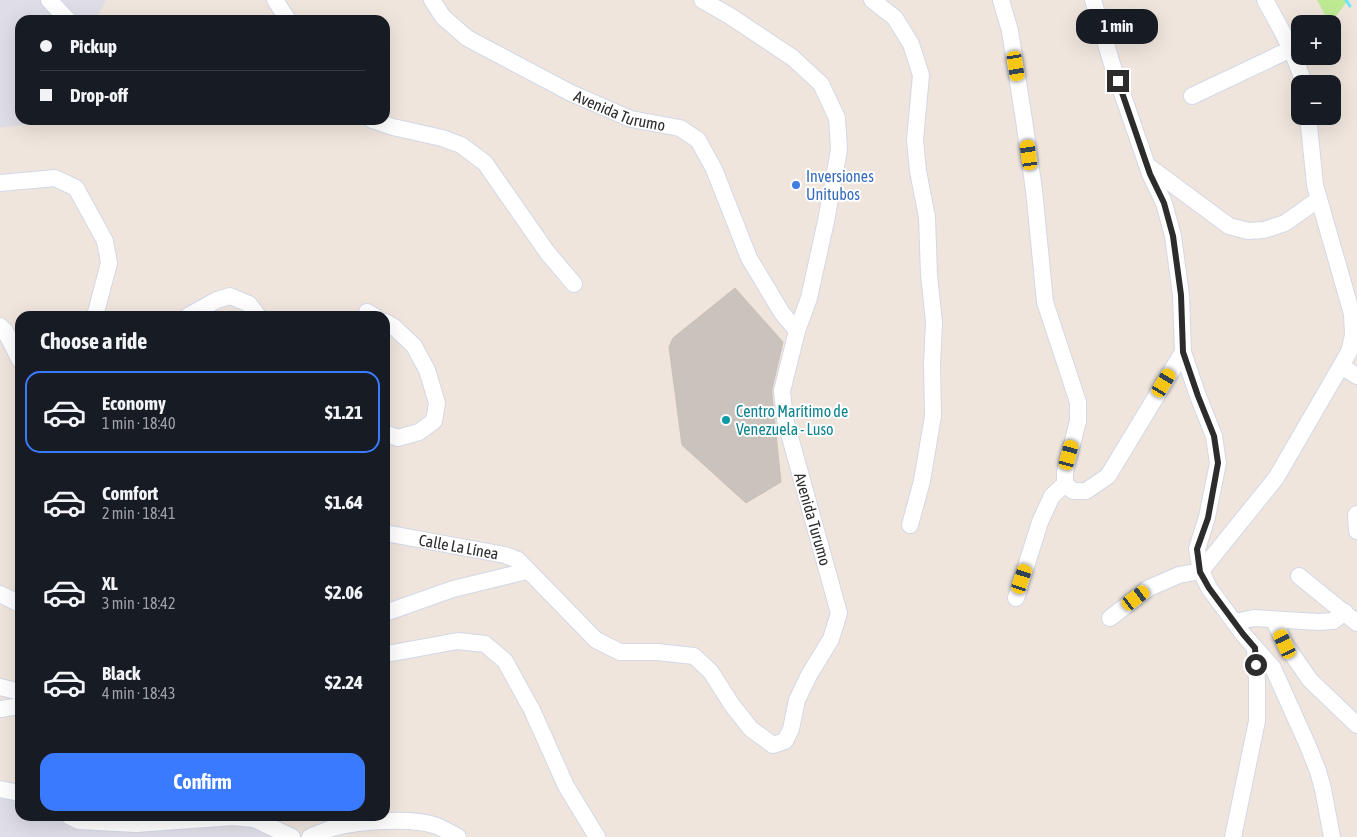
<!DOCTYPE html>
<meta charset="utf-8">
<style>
body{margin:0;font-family:"Asap Condensed",sans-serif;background:#242831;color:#f1f3f6;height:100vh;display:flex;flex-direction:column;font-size:19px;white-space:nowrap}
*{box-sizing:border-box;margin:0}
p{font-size:16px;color:#9ea1a6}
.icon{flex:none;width:28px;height:28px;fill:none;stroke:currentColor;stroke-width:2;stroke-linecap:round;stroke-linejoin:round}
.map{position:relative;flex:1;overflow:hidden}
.side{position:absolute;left:15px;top:311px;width:375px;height:510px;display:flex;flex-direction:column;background:#171b24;border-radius:15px;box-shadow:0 5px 20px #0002}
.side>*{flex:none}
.guide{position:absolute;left:15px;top:15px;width:375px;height:110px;border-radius:15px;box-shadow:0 5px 20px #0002;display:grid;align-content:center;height:110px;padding:0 25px;background:#171b24}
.controls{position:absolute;left:1291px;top:15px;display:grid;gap:10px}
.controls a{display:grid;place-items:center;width:50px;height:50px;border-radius:10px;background:#171b24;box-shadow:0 5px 20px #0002;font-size:25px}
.end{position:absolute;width:22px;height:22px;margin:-11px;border:6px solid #2c2c2c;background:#fff;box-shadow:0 0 0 2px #fff}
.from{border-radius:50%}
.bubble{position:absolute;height:35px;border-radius:15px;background:#171b24;box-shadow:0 5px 20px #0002;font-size:16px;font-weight:700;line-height:35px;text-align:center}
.car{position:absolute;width:15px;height:30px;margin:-15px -8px;border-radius:6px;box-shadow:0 0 4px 1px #0007;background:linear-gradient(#f5c518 24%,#345 0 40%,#f5c518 0 76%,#345 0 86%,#f5c518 0)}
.guide b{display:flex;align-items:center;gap:18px;height:48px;font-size:19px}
.guide b+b{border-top:1px solid #363941}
.guide i{width:12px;height:12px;background:#f1f3f6}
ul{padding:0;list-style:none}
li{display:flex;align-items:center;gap:15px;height:82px;margin:0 10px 8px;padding:0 15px;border:2px solid transparent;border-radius:15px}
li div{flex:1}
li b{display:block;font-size:19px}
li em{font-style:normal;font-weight:700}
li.active{border-color:#3a7aff}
li>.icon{width:45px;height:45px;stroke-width:1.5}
h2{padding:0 25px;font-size:22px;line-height:60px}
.cta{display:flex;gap:10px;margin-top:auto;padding:10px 25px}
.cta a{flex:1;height:58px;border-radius:15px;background:#3a7aff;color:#fff;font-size:20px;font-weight:700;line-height:58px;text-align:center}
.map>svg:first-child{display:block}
.industrial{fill:#dfdee7}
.green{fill:#beea94}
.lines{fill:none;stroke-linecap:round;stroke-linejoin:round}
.stream{stroke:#66e8fa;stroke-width:3}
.building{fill:#cac2bc;stroke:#cbc0b6}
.minor-casing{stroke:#d2d8e6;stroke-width:18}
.minor{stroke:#fff;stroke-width:16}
.route{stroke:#2c2c2c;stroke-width:6}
.shop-dot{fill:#3f7fe0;stroke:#fff;stroke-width:2}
.culture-dot{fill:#0f9aa8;stroke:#fff;stroke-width:2}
.labels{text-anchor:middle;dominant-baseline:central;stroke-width:4;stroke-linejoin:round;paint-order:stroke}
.street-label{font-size:16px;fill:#2c2c2c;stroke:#fff}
.shop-label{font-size:16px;fill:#366cbe;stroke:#fff;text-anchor:start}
.culture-label{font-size:16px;fill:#0d838f;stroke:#fff;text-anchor:start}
</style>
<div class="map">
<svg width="1357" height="837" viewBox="0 0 1357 837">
<rect width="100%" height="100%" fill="#efe5dd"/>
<g class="industrial">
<polygon points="0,0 106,0 96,20 20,20 20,120 54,120 0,128"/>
<polygon points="0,788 20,796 20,816 221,817 292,837 0,837"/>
</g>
<polygon class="green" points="1317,0 1348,0 1330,24"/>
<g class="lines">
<polyline class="stream" points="1346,0 1350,6"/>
</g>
<polygon class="building" points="735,288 783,342 772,389 772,395 781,482 746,503 682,445 669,347 673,338"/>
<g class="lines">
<g class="minor-casing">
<g id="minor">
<polyline points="49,0 68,20"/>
<polyline points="275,0 288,20"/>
<path id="s1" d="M432 0 443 17 467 38 571 93 631 119 680 128 698 140 714 169 749 258 782 313 797 331"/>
<polyline points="872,0 895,18 911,44 921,75 915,140 918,171 927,217 929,275 934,322 932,364 933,416 922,481 910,525"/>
<polyline points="1001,0 1010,31 1024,120 1034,190 1045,302 1078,402 1078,421 1065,472 1065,484 1073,491 1086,491 1108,476 1183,352"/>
<polyline points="1093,0 1112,64 1150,174 1164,203 1173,236 1181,295 1183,352 1198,396 1214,436 1218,463 1207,517 1197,549 1201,571 1209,588 1243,634 1273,668 1308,746 1318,771 1323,789 1332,837"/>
<path d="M1265 0C1280 27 1295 54 1304 84"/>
<polyline points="1192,96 1291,49"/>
<polyline points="372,120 393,127 442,138 461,145 485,163 547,252 574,284"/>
<polyline points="1148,166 1229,226 1248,231 1264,230 1285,223 1319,199"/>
<polyline points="0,183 55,178 76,188 105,241 109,263 95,316"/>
<polyline points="367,312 374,316"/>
<polyline points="188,316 217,300 230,296 249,304 258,316"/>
<polyline points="385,322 394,327 414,346 427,370 437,403 434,421 419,432 398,438 385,433"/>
<polyline points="0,326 5,331 20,360"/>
<polyline points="1341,366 1357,376"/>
<polyline points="1357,514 1356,515 1357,531"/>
<path id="s2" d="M385 533 505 555 518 560 596 640 620 652H657L694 656 711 672 732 705 751 729 773 745 785 741 791 729 797 700 809 675 831 639 839 613 785 419 782 391 797 331 809 298 826 221 839 150 837 118 821 84 793 58 730 16 702 0"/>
<polyline points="1299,576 1357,623"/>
<polyline points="0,594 20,604"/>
<polyline points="1016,598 1040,522 1052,496 1065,484"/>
<polyline points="385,613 453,589 527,571"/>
<polyline points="1110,618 1149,588 1179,575 1201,571 1276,478 1349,352 1353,335 1352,314 1315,185 1308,116"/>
<polyline points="1274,620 1285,644 1310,680 1357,725"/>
<polyline points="1234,622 1254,618 1319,622 1333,621 1345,612"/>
<polyline points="385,653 392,653 458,641 485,644 505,661 532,710 566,786 597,837"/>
<polyline points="0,687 20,692"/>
<polyline points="0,709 20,706"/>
<polyline points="0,789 20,793"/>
<polyline points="69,816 79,821 136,824 233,817 254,819 292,837"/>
<path d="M310 837C317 834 325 831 332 828 357 821 413 817 437 826 444 829 451 833 458 837"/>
<polyline points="1233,837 1257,721 1257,682 1255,648"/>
</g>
</g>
<use href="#minor" class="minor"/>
</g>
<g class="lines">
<polyline class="route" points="1118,81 1150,174 1164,203 1173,236 1181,295 1183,352 1198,396 1214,436 1218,463 1208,518 1197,549 1200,572 1209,588 1243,634 1255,648 1256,665"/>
</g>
<circle class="shop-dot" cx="796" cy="185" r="5"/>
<circle class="culture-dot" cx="726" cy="420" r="5"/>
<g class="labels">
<g class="street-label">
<text stroke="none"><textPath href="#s1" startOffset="222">Avenida Turumo</textPath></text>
<text transform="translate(813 519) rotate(74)">Avenida Turumo</text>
<text stroke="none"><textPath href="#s2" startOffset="75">Calle La Línea</textPath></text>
</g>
<g class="shop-label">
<text x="806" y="176">Inversiones<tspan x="806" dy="18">Unitubos</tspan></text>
</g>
<g class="culture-label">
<text x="736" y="411">Centro Marítimo de<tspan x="736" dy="18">Venezuela - Luso</tspan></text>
</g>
</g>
</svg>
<div class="controls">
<a>+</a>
<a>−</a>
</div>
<i class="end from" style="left:1256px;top:665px"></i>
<i class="end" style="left:1118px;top:81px"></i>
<div class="bubble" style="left:1076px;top:9px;width:82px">1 min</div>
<i class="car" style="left:1016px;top:66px;rotate:171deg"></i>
<i class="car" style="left:1029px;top:155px;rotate:352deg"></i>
<i class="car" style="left:1164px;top:383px;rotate:31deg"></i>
<i class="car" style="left:1069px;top:455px;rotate:15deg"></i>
<i class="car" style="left:1022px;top:579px;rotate:18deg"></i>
<i class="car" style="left:1136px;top:598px;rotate:53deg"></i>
<i class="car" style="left:1285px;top:644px;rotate:335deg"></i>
<div class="guide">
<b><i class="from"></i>Pickup</b>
<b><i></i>Drop-off</b>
</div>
<section class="side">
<h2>Choose a ride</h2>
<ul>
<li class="active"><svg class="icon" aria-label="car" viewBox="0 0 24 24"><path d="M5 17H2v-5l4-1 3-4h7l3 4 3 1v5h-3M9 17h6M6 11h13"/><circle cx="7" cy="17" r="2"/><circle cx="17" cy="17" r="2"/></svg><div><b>Economy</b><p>1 min · 18:40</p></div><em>$1.21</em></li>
<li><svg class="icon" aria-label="car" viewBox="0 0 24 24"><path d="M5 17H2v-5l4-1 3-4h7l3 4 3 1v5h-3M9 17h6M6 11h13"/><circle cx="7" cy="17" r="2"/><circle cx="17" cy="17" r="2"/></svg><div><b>Comfort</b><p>2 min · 18:41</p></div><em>$1.64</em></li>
<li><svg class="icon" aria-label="car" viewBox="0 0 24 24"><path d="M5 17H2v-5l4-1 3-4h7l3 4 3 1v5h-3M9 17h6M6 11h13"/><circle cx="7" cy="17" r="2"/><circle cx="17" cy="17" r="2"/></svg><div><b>XL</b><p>3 min · 18:42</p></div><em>$2.06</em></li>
<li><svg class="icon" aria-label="car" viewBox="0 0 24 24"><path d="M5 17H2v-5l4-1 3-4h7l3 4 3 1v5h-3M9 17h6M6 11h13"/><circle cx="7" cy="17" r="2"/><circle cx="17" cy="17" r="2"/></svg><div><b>Black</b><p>4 min · 18:43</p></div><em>$2.24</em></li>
</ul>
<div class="cta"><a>Confirm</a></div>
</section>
</div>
